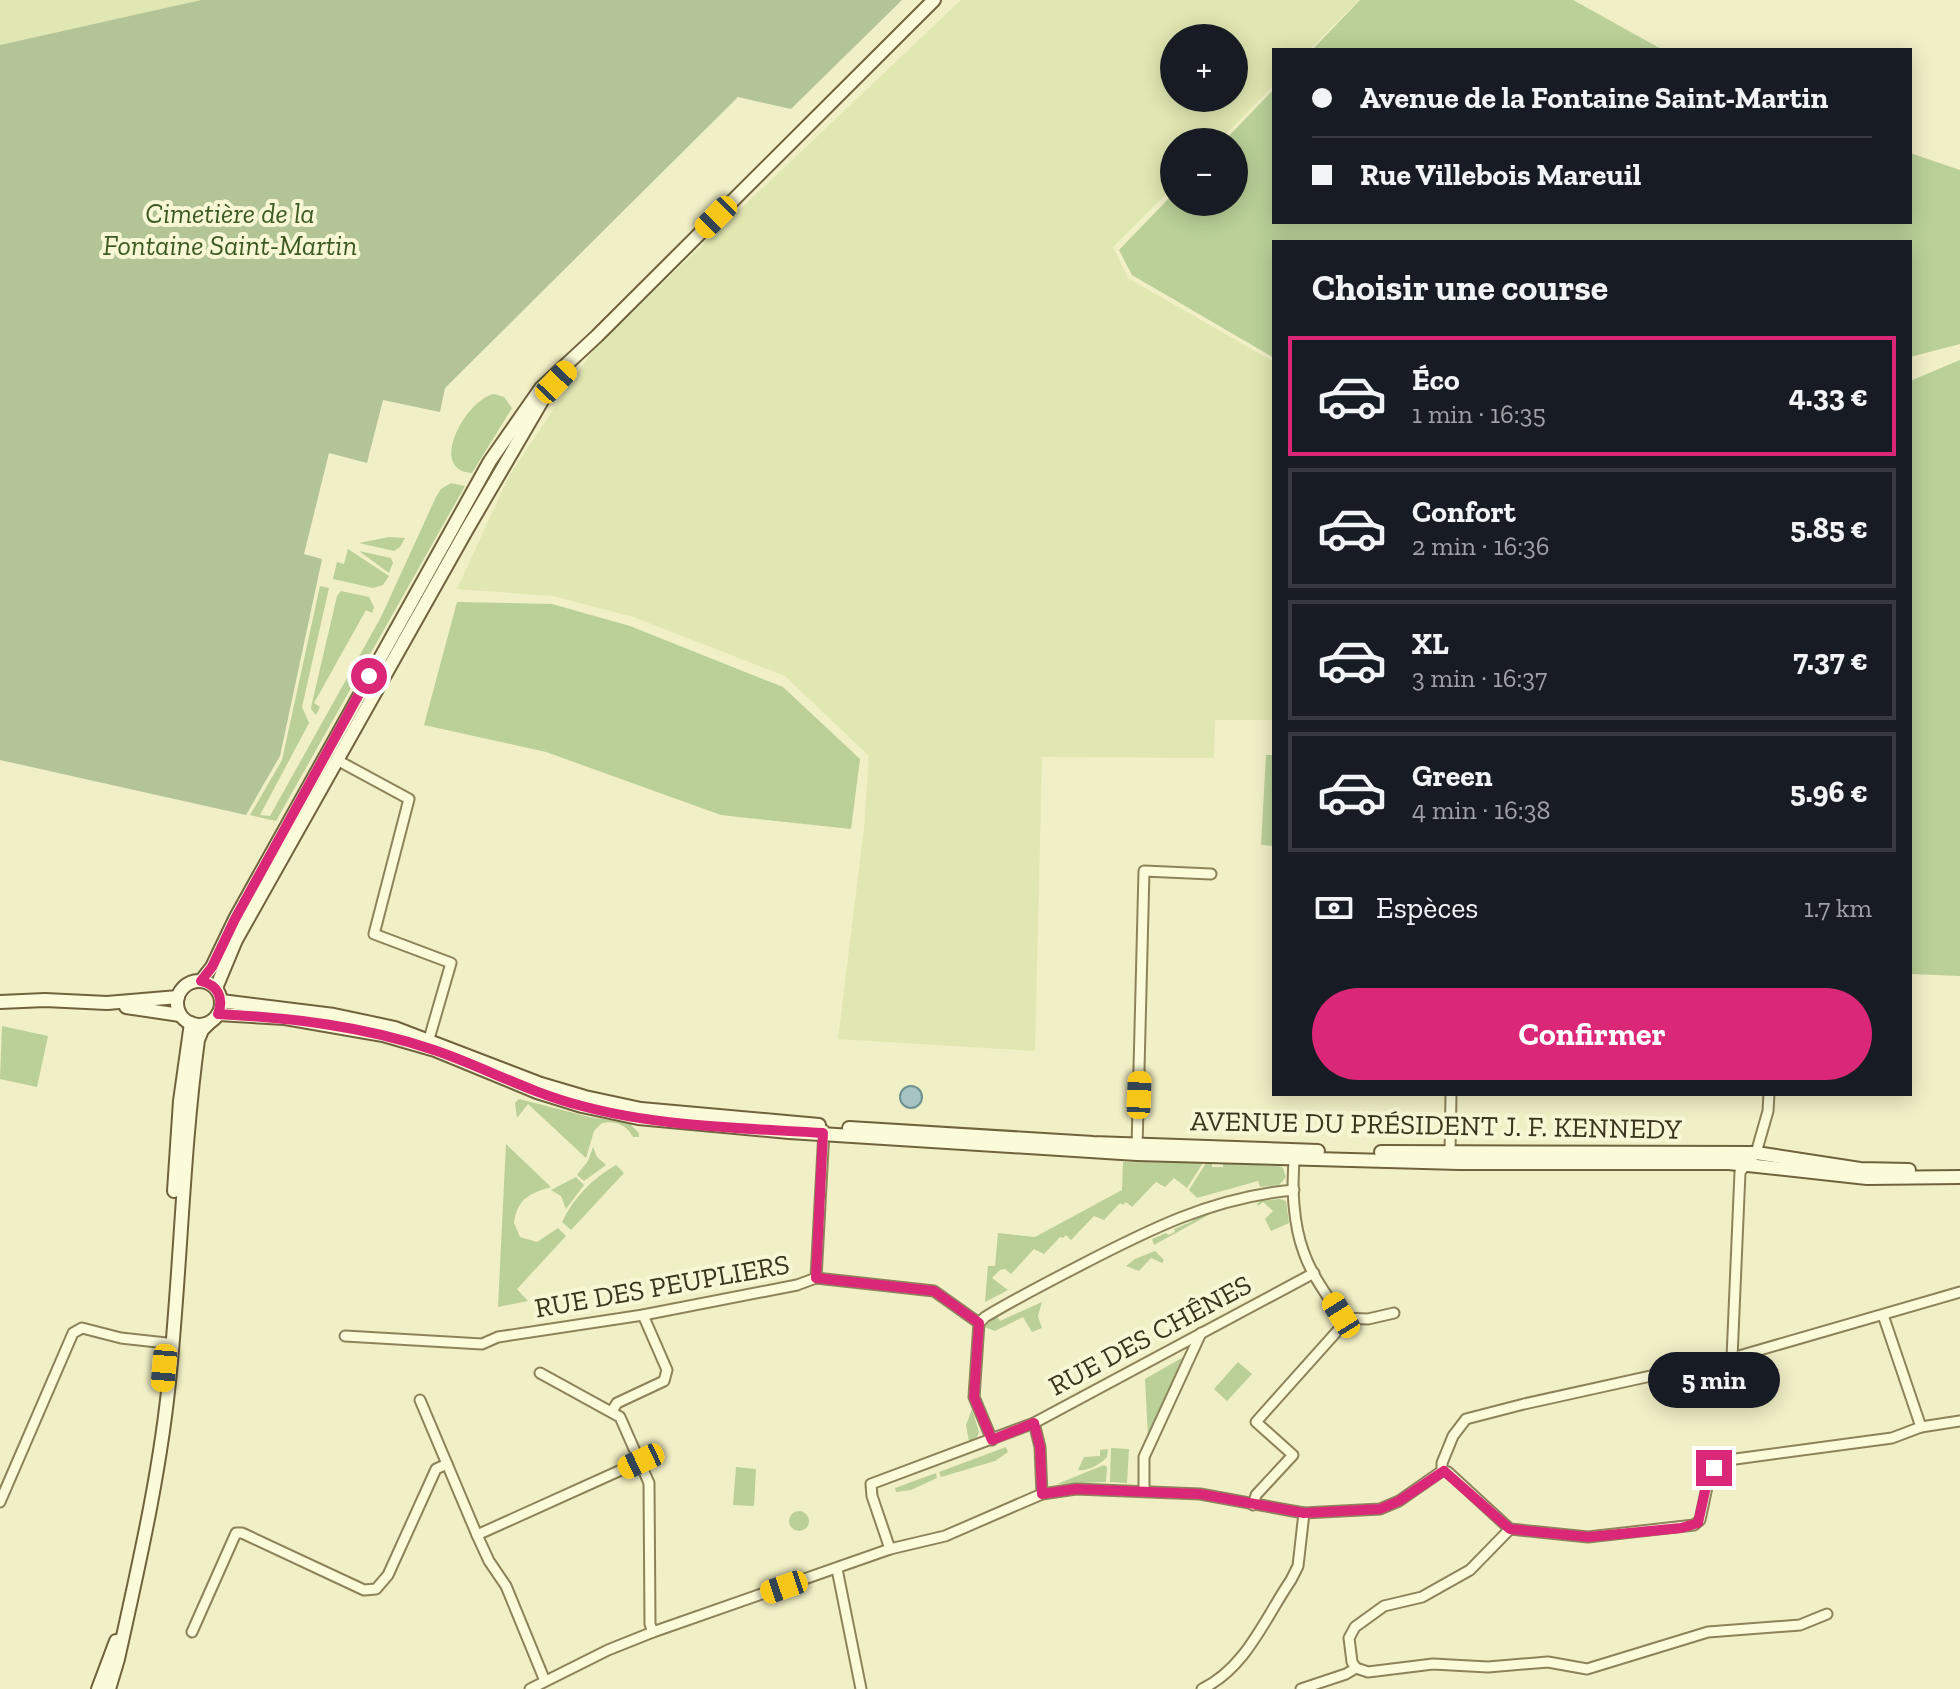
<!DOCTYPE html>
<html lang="fr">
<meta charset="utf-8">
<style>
body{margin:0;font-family:"Zilla Slab",serif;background:#20242c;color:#f1f3f6;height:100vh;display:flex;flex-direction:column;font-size:30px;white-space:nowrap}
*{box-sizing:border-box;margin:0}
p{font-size:26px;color:#9ea1a6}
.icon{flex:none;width:44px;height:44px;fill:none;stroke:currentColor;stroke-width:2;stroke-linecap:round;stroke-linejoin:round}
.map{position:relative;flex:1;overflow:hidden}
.drawer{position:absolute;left:1272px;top:240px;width:640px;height:856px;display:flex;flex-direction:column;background:#171b24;border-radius:0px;box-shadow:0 4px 20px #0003}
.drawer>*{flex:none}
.top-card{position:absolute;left:1272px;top:48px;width:640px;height:176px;border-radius:0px;box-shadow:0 4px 20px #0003;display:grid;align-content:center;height:176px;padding:0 40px;background:#171b24}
.buttons{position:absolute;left:1160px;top:24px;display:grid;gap:16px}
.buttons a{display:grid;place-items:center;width:88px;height:88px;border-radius:50%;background:#171b24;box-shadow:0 4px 20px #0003;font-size:40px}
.end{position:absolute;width:36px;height:36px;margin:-18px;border:10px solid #db2777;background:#fff;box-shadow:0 0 0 4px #fff}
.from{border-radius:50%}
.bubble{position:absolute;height:56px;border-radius:28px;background:#171b24;box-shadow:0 4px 20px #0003;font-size:26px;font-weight:800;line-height:56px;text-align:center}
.car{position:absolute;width:24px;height:48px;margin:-24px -12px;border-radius:10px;box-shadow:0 0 6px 2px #0007;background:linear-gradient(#f5c518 24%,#345 0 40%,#f5c518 0 76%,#345 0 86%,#f5c518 0)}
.top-card b{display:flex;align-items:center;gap:28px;height:76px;font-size:30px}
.top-card b+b{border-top:2px solid #363941}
.top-card i{width:20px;height:20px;background:#f1f3f6}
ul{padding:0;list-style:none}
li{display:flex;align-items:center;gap:24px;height:120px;margin:0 16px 12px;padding:0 24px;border:4px solid #363941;border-radius:0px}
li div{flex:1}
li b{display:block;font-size:30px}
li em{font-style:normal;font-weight:800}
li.current{border-color:#db2777}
li>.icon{width:72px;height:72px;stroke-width:1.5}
h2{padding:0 40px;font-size:36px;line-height:96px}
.pay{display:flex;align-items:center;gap:20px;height:88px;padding:0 40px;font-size:30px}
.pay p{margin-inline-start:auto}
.action{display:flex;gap:16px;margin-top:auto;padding:16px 40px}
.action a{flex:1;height:92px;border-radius:48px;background:#db2777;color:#fff;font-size:32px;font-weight:800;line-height:92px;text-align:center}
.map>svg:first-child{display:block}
.farmland{fill:#e1e7b2;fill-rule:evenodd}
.green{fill:#bad098}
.cemetery{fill:#b3c597}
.water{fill:#a7c4c3;stroke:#6d9293;stroke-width:2}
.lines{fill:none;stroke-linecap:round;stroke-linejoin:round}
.street-casing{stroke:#8d835a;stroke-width:13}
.secondary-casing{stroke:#6f633d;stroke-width:16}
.street{stroke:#fbfad9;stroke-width:9}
.secondary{stroke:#fbfad9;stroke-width:12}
.route{stroke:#db2777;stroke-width:10}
.labels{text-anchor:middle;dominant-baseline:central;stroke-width:8;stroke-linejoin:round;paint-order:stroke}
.park-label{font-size:28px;font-style:italic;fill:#3e5a24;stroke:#f8f7d5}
.street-label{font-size:28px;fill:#3c351e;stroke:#f8f7d5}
</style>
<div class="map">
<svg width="1960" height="1689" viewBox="0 0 1960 1689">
<rect width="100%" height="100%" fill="#f1efc5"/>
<g class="farmland">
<polygon points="0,0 201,0 0,45"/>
<path d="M961 0H1359L1309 50H1274V85L1218 142H1174V186L1113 247 1128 278 1274 362V720H1215L1214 758 1042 757 1035 1051 838 1039 864 828 869 756 785 676 633 617 553 596 457 589 509 476 595 347ZM1174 38H1234V98H1174Z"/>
</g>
<g class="green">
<polygon points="1360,0 1573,0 1663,50 1312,50"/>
<polygon points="1274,89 1274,222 1910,222 1910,153 1960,170 1960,344 1910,357 1910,242 1274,242 1274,358 1132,275 1119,250 1174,193 1174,202 1234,202 1234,142 1223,142"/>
<polygon points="1960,360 1960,976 1910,974 1910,381"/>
<path d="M494 394 504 397 512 408 472 473C427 471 465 400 494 394Z"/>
<polygon points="451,483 465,486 276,821 250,815 282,760 320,586 329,588 302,707 309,723 260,815 270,816 381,617 436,497 441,489"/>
<polygon points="389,537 405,538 400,547 394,551 359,543"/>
<polygon points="348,549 389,576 383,585 373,588 333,579 337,562 344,564"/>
<polygon points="359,551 391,558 393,563 389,573"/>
<polygon points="341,591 369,597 374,607 372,613 366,610 314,703 320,707 316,715 311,709 312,703 337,596"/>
<polygon points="457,602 552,604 630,626 783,687 860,759 851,829 721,815 546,752 424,725"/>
<polygon points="1266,755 1274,755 1274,846 1261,845"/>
<polygon points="2,1026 48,1036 37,1087 0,1079"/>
<path d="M519 1099 590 1117 629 1123 639 1133V1137H633C627 1125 616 1120 602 1123L594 1131 586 1158 528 1104 517 1118 515 1103Z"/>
<path d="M506 1144 551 1187C530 1193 517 1199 514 1223L520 1237 537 1242 558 1228 566 1236 517 1289 528 1301 498 1307Z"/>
<polygon points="593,1147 597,1157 606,1165 584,1181 577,1175 588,1161"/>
<polygon points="1123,1162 1203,1163 1187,1188 1174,1178 1165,1187 1156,1182 1132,1207 1126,1202 1123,1205 1120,1203 1104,1220 1094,1216 1071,1240 1066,1235 1063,1238 1060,1237 1044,1254 1034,1249 1011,1274 1005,1269 1000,1270 992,1278 1008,1290 985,1302 988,1266 995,1266 998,1233 1035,1237 1122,1190"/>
<polygon points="1206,1163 1212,1163 1212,1167 1223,1167 1223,1163 1279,1166 1283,1168 1286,1177 1279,1185 1260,1187 1258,1181 1197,1198 1189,1190"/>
<path d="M616 1165 624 1173 571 1230 562 1222C574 1197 592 1179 616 1165Z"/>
<polygon points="576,1177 584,1185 566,1209 561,1196 551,1190"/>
<polygon points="1280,1199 1286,1201 1289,1223 1271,1231 1265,1219 1273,1211 1263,1202 1258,1206 1257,1204 1260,1201"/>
<polygon points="1214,1212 1154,1245 1152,1239 1166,1233 1168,1235 1175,1232 1174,1229 1193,1221 1191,1215 1195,1217"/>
<polygon points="1155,1251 1164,1260 1162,1263 1151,1258 1139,1271 1126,1266 1135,1259"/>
<polygon points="1042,1302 1038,1316 1042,1328 1032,1332 1023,1317 995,1331 984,1327 996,1315 1000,1321"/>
<polygon points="1187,1355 1152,1434 1148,1437 1145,1379"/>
<polygon points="1238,1362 1252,1374 1227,1401 1214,1389"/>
<polygon points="972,1409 979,1432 977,1437 969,1441 966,1425"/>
<polygon points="1006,1447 1008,1452 995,1461 941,1477 939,1472"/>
<polygon points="1111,1448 1129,1449 1127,1483 1110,1482"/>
<path d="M1108 1449 1107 1457C1101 1464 1087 1472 1078 1470L1084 1457 1100 1456V1450Z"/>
<polygon points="1104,1465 1107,1467 1106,1482 1057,1484"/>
<polygon points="736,1467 756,1469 754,1506 733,1505"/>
<polygon points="936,1473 937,1478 911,1490 896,1492 895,1488"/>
<circle cx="799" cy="1521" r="10"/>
</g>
<polygon class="cemetery" points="201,0 902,0 791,109 738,97 445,388 440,412 383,400 367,463 329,453 304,554 322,559 280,756 246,815 0,760 0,45"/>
<circle class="water" cx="911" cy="1097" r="11"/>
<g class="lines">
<g class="street-casing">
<g id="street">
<polyline points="337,760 409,799 374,934 451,963 429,1039"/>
<polyline points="1137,1148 1144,871 1211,874"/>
<path d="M1295 1153C1291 1184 1293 1224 1304 1253 1312 1276 1329 1298 1342 1318L1368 1319 1394 1313"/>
<polyline points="1450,1153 1451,1094"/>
<polyline points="816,1278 824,1130"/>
<polyline points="1883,1315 1921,1427"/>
<polyline points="345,1336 482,1344 498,1337 643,1315 797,1285 816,1278 934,1291 979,1323"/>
<polyline points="1732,1358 1740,1172 1756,1153 1768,1111 1769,1094"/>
<polyline points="540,1373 620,1417 649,1483 650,1624 653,1632"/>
<polyline points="420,1400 477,1535 489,1561 506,1586 545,1681"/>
<polyline points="612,1411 617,1403 664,1381 667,1370 643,1315"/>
<polyline points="1034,1423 1040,1447 1042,1494"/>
<path d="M992 1440 974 1397 979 1323 985 1317C1015 1299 1046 1283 1077 1267 1148 1230 1213 1197 1294 1190"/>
<polyline points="1442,1471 1448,1472 1510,1529 1588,1537 1694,1525 1700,1520 1710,1473 1714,1468 1728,1460 1892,1438 1921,1427 1960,1421"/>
<polyline points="1144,1491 1144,1457 1201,1333"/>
<polyline points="0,1502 73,1333 82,1328 121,1338 166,1343"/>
<polyline points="1253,1505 1256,1495 1293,1455 1256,1422 1340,1328"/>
<polyline points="477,1535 641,1461"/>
<polyline points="890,1549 872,1496 871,1484 1034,1423 1314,1273"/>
<polyline points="837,1569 861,1689"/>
<polyline points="192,1632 236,1533 242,1533 364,1590 376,1589 388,1575 436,1469 447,1464"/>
<polyline points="1356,1668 1368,1672 1433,1664 1488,1667 1548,1662 1587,1669 1708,1632 1800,1625 1827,1614"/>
<polyline points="1356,1668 1352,1662 1349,1638 1355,1627 1384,1606 1422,1597 1470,1570 1510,1529"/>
<polyline points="530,1689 608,1650 653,1632 890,1549 945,1536 1042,1494 1076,1489 1200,1494 1304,1513 1380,1509 1399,1501 1442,1471 1442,1463 1453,1436 1466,1419 1524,1404 1732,1358 1960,1292"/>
<path d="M1202 1689C1246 1668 1265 1618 1291 1580L1298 1566 1304 1513"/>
<polyline points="1301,1689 1346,1674 1356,1668"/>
</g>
</g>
<g class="secondary-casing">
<g id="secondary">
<polyline points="201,981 212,967 235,919 490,461 541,388 597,336 934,0"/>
<circle cx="199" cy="1003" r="22"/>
<polyline points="216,988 236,940 466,531 543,399"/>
<polyline points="221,1001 334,1015 395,1028 541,1084 585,1097 641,1109 819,1125"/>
<polyline points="0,1002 45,1000 107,1003 178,997"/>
<polyline points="126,1007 180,1015"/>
<polyline points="218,1014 285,1018 383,1035 435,1050 537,1092 582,1106 638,1118 789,1132 1137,1154 1459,1163 1729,1163 1867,1178 1960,1177"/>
<polyline points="849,1128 1093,1143 1318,1151"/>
<polyline points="1381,1152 1756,1153 1860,1169 1909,1170"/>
<polyline points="174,1191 180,1101 191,1023"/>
<polyline points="98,1689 116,1641"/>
<path d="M109 1689 118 1659C139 1564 161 1469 170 1372 181 1261 183 1150 198 1040L202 1030 209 1023"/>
</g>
</g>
<use href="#street" class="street"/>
<use href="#secondary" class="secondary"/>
</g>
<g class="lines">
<path class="route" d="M369 676 235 919 212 967 201 981C218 985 224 998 218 1014 292 1018 364 1026 434 1050 484 1067 530 1093 582 1106 660 1127 744 1128 823 1133L816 1278 934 1291 979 1323 974 1397 992 1440 1034 1423 1040 1447 1042 1494 1076 1489 1200 1494 1304 1513 1380 1509 1399 1501 1444 1471 1510 1529 1588 1537 1681 1528 1698 1523 1707 1482 1714 1468"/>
</g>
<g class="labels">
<g class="park-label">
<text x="230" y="213">Cimetière de la<tspan x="230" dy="32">Fontaine Saint-Martin</tspan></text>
</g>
<g class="street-label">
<text transform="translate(1436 1125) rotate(1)">AVENUE DU PRÉSIDENT J. F. KENNEDY</text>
<text transform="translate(662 1286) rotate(-10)">RUE DES PEUPLIERS</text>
<text transform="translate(1150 1335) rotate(-28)">RUE DES CHÊNES</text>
</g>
</g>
</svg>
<div class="buttons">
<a>+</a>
<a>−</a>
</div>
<i class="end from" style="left:369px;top:676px"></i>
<i class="end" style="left:1714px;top:1468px"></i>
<div class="bubble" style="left:1648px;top:1352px;width:132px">5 min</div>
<i class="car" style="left:716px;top:217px;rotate:225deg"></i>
<i class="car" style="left:556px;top:382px;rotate:43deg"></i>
<i class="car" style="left:1139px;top:1095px;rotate:2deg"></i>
<i class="car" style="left:1341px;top:1315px;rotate:328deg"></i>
<i class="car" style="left:164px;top:1368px;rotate:185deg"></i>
<i class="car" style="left:641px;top:1461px;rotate:245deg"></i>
<i class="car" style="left:784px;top:1587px;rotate:251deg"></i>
<div class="top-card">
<b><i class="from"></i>Avenue de la Fontaine Saint-Martin</b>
<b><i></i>Rue Villebois Mareuil</b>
</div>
<section class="drawer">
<h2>Choisir une course</h2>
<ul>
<li class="current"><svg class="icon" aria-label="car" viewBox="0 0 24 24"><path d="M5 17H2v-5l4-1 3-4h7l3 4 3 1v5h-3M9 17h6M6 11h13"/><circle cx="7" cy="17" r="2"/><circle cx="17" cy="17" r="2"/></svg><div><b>Éco</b><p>1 min · 16:35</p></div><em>4.33 €</em></li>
<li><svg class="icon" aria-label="car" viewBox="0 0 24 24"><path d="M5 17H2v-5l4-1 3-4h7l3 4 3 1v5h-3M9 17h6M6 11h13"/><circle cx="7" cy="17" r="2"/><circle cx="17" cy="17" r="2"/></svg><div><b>Confort</b><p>2 min · 16:36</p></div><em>5.85 €</em></li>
<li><svg class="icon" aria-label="car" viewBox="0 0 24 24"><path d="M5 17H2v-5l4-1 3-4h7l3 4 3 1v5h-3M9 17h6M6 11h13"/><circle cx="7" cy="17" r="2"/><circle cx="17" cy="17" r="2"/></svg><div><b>XL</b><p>3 min · 16:37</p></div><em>7.37 €</em></li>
<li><svg class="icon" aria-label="car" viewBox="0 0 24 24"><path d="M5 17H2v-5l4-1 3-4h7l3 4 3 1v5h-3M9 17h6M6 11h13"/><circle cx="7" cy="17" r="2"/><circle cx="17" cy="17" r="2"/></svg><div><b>Green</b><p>4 min · 16:38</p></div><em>5.96 €</em></li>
</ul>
<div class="pay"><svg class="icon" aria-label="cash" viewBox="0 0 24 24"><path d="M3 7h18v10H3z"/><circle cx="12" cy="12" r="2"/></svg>Espèces<p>1.7 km</p></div>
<div class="action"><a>Confirmer</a></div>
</section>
</div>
